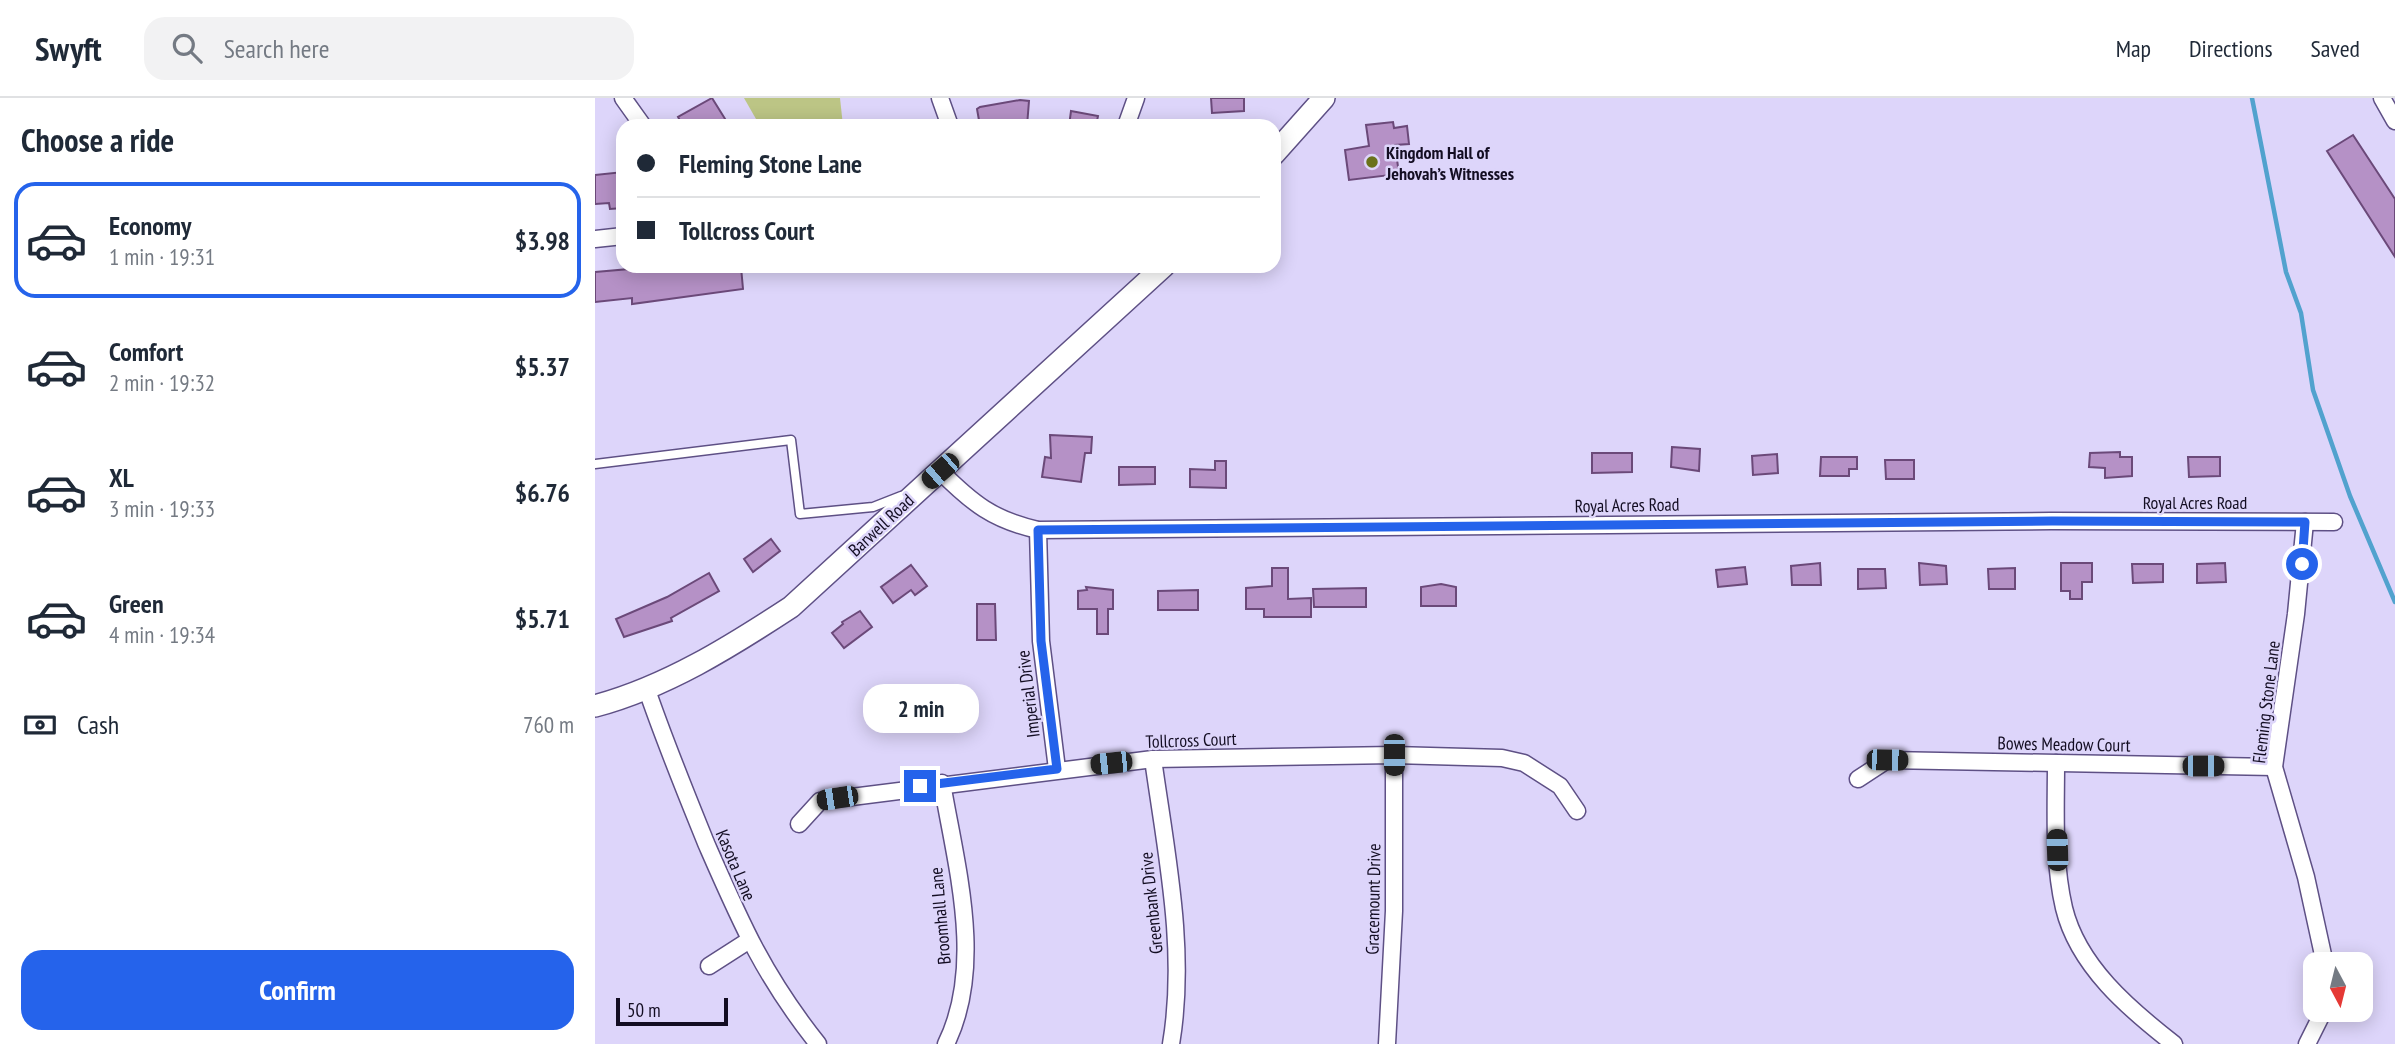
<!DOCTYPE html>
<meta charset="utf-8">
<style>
body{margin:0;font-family:"PT Sans Narrow",sans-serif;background:#f2f2f3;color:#1f2937;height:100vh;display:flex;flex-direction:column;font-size:26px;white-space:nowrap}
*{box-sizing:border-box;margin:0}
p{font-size:23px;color:#747a83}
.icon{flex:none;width:38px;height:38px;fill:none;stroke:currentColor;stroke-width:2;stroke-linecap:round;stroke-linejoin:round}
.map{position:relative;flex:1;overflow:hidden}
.side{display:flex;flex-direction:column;background:#fff;width:595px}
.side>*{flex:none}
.guide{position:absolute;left:21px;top:21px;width:665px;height:154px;border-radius:21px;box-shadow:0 4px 18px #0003;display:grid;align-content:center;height:154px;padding:0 21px;background:#fff}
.needle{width:46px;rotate:173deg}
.controls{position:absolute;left:1708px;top:854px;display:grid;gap:14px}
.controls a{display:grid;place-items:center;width:70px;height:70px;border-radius:14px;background:#fff;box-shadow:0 4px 18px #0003;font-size:35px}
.scale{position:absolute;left:21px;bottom:18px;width:112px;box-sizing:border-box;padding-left:7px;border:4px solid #130d22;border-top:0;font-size:19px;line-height:24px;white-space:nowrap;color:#130d22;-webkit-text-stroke:5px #ddd5fa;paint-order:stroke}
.end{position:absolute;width:32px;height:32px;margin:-16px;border:9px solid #2563eb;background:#fff;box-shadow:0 0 0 4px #fff}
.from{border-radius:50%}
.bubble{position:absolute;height:49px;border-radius:21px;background:#fff;box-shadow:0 4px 18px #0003;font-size:23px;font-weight:700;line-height:49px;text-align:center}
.car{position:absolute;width:21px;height:42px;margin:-21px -10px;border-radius:9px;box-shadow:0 0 5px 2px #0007;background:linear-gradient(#222 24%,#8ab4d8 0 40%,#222 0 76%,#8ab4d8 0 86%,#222 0)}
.guide b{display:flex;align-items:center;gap:24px;height:66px;font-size:26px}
.guide b+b{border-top:2px solid #e0e1e3}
.guide i{width:18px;height:18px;background:#1f2937}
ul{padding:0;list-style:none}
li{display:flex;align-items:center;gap:21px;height:116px;margin:0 14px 10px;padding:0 7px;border:4px solid transparent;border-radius:21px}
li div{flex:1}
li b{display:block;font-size:26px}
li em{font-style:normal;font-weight:700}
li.selected{border-color:#2563eb}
li>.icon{width:63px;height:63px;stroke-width:1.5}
h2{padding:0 21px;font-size:32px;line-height:84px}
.pay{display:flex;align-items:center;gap:18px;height:77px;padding:0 21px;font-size:26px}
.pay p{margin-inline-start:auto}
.cta{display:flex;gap:14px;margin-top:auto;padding:14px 21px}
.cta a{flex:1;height:80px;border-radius:21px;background:#2563eb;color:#fff;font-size:28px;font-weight:700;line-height:80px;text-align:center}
header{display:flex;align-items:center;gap:42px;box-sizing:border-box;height:98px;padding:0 35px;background:#fff;border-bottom:2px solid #e0e1e3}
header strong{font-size:33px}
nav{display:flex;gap:38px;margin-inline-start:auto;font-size:24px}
.search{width:490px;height:63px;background:#f2f2f3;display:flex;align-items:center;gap:18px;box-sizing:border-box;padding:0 24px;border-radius:21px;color:#747a83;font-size:26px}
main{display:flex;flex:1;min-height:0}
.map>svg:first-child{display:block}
.green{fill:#bcc585}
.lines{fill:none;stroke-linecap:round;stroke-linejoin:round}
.stream{stroke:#51a2ce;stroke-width:4.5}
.building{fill:#b591c6;stroke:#6b4979;stroke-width:2}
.lane-casing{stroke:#5e5085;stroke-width:11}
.street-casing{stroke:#5e5085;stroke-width:19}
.secondary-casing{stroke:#5e5085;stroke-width:24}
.lane{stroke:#fff;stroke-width:8}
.street{stroke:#fff;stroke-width:16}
.secondary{stroke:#fff;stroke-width:21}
.route{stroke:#2563eb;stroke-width:9}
.poi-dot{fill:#6a721b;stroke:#ddd5fa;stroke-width:2.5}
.labels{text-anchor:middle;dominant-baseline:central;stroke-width:5;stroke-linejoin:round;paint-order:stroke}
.poi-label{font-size:18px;font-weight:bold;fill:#130d22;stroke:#ddd5fa;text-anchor:start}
.street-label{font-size:18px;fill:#130d22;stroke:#ddd5fa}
</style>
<header>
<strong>Swyft</strong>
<div class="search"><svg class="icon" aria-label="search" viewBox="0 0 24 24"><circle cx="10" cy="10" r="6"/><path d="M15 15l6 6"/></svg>Search here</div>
<nav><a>Map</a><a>Directions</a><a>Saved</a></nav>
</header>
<main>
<section class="side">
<h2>Choose a ride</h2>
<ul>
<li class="selected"><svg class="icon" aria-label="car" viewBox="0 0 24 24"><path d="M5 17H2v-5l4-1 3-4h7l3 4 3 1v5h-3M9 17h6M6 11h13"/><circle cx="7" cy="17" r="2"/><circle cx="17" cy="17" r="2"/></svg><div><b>Economy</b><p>1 min · 19:31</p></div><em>$3.98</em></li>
<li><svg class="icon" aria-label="car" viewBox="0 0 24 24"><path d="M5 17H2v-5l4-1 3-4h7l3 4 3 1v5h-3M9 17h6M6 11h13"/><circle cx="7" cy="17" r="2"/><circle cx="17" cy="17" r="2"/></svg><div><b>Comfort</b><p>2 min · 19:32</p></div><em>$5.37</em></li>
<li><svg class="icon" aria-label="car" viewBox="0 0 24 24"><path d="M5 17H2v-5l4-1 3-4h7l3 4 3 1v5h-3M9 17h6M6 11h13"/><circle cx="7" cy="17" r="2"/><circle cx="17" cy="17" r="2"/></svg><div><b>XL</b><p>3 min · 19:33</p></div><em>$6.76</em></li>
<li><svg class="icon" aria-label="car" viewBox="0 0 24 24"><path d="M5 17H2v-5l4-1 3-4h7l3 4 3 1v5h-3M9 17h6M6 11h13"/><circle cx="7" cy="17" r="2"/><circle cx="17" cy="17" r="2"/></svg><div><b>Green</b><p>4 min · 19:34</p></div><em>$5.71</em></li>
</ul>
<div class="pay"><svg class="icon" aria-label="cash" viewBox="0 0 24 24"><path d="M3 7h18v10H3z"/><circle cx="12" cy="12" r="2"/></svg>Cash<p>760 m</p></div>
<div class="cta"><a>Confirm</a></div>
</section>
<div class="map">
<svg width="1800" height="946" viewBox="0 0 1800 946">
<rect width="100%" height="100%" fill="#ddd5fa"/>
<polygon class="green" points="149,0 245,0 248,28 165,28"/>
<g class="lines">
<polyline class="stream" points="1657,0 1691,174 1706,215 1718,292 1755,398 1800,504"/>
</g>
<g class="building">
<polygon points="117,0 132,24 124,28 88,28 83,19"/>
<polygon points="616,0 649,0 649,13 617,15"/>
<polygon points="425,2 434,3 432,28 385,28 382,11 385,9"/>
<polygon points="476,13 503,18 501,28 474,28"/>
<polygon points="798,24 799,30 812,28 814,46 800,47 804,76 754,82 750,52 774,48 771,27"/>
<polygon points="1758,37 1800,101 1800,159 1732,53"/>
<polygon points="28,74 28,110 15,111 14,105 0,106 0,77"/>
<polygon points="33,168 48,168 49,172 83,168 142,168 146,169 148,191 37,206 37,200 0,204 0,174 34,171"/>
<polygon points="455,337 497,339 496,355 490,355 486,384 447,379 450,359 456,360"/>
<polygon points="1077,349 1105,351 1104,373 1076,369"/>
<polygon points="1525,354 1525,359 1537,359 1537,378 1510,380 1510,370 1494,369 1495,355"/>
<polygon points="997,355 1037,355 1037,374 997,375"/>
<polygon points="1182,356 1183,375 1158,377 1157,358"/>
<polygon points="1226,359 1262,359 1262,371 1254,371 1254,378 1225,378"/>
<polygon points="1593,359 1625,359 1625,378 1594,379"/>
<polygon points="1290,362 1319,362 1319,381 1291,381"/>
<polygon points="620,363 631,363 631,390 595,389 595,371 620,372"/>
<polygon points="524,369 560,369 560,386 524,387"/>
<polygon points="176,441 185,453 158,474 149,461"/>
<polygon points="1225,465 1226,487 1197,487 1196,468"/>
<polygon points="1324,465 1351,468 1352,486 1325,487"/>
<polygon points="1466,465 1497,465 1497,484 1487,484 1487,501 1475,501 1475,493 1466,493"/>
<polygon points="1630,465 1631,484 1602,485 1602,466"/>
<polygon points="1537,466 1568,466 1568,484 1538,485"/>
<polygon points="316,467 332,488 320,497 316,492 298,505 286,489"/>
<polygon points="1150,469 1152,486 1123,489 1121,472"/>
<polygon points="677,470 693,470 693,501 716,500 716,519 669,519 669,511 651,511 651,490 677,488"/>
<polygon points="1420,470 1420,491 1394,491 1393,471"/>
<polygon points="1263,471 1290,471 1291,490 1263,491"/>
<polygon points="114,475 124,493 76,520 77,523 29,539 21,521 72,499"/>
<polygon points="846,486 861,489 861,508 826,508 826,489"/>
<polygon points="491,489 518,492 518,511 513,511 513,536 502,536 502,511 483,511 483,493 492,492"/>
<polygon points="771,490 771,509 719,509 718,491"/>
<polygon points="603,492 603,512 563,512 563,493"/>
<polygon points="382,506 400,506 401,542 382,542"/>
<polygon points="265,513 277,529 249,550 237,535 248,526 247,524"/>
</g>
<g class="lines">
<g class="lane-casing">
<polyline id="lane" points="0,366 196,342 205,416 278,409 306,398"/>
</g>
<g class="street-casing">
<g id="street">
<polyline points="28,0 48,28"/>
<polyline points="345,0 355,28"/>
<polyline points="1787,0 1800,23"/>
<polyline points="531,28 541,0"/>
<polyline points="0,141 28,138"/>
<path d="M345 373C377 405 398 422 443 432L1456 423 1739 424"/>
<polyline points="1710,424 1701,516 1679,669 1711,779 1730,866"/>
<polyline points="443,432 446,543 462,671"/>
<path d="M51 589C69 642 90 693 111 745 146 825 168 877 223 946"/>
<path d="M558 661C571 755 592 852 576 946"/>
<path d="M1461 665C1461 713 1458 763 1469 810 1483 868 1534 911 1579 946"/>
<polyline points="1263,681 1292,662 1679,669"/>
<path d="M347 685C361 768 390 867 351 946"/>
<polyline points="204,726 225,703 558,661 799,657 907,660 929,665 965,688 982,713"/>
<polyline points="114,868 153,843"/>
<polyline points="792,946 799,813 799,657"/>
<polyline points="1712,946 1729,912"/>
</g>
</g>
<g class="secondary-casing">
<g id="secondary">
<polyline points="679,56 729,0"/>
<path d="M0 608C71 589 135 549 196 509L569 168"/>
</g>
</g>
<use href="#lane" class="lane"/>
<use href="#street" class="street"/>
<use href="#secondary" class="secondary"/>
</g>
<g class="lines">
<polyline class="route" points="325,688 462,671 446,543 443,432 1457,423 1710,424 1707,466"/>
</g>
<circle class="poi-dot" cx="777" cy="64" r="7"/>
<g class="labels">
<g class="poi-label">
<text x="791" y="54">Kingdom Hall of<tspan x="791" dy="21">Jehovah’s Witnesses</tspan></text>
</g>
<g class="street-label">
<text x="1600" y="404">Royal Acres Road</text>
<text transform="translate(1032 407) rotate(-1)">Royal Acres Road</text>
<text transform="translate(286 427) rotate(-43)">Barwell Road</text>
<text transform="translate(433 596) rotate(-97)">Imperial Drive</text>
<text transform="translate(1671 604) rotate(-83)">Fleming Stone Lane</text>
<text transform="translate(596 642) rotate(-2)">Tollcross Court</text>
<text transform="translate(1469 646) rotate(1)">Bowes Meadow Court</text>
<text transform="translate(141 767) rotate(67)">Kasota Lane</text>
<text transform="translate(778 801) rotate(-89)">Gracemount Drive</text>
<text transform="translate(556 805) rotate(-96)">Greenbank Drive</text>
<text transform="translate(345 818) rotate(-95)">Broomhall Lane</text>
</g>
</g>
</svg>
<div class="controls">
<a><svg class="needle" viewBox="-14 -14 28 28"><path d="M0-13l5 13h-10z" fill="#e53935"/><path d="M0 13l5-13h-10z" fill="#747a83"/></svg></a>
</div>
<div class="scale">50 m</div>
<i class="end from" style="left:1707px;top:466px"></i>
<i class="end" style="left:325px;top:688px"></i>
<div class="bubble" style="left:268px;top:586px;width:116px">2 min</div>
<i class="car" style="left:345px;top:373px;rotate:229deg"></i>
<i class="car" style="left:799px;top:657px;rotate:180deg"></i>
<i class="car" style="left:1292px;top:662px;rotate:91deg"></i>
<i class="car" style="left:516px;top:665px;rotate:264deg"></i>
<i class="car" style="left:1608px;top:668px;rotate:90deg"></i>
<i class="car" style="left:242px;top:700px;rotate:261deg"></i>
<i class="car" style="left:1462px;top:752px;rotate:358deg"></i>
<div class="guide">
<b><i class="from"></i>Fleming Stone Lane</b>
<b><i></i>Tollcross Court</b>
</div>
</div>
</main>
